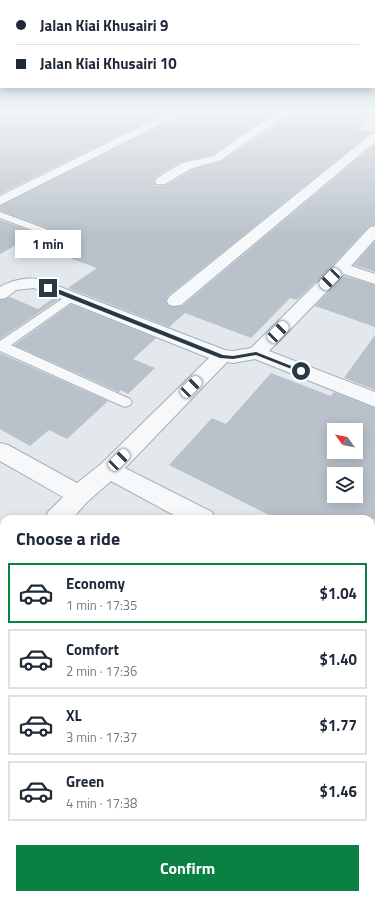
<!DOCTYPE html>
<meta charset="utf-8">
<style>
body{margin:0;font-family:"Titillium Web",sans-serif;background:#f2f2f3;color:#1f2937;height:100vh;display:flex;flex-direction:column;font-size:15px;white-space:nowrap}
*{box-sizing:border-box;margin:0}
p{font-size:13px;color:#747a83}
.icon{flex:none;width:22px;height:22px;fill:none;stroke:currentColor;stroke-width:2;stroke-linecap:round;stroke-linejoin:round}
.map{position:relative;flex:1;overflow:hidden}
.sheet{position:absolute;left:0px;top:515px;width:375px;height:384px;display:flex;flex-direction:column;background:#fff;border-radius:12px 12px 0 0;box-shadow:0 2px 10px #0003}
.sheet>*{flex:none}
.hud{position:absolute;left:0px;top:0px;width:375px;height:88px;box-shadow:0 2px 10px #0003;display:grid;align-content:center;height:88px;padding:0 16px;background:#fff}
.needle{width:26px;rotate:303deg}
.buttons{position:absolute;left:327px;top:423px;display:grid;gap:8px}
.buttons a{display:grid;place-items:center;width:36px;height:36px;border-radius:0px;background:#fff;box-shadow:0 2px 10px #0003;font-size:20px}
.end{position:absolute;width:18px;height:18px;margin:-9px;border:5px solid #283946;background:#fff;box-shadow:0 0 0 2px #fff}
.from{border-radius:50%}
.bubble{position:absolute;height:28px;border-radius:0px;background:#fff;box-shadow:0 2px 10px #0003;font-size:13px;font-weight:700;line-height:28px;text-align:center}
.car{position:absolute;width:12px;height:24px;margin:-12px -6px;border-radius:5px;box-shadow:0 0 3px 1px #0007;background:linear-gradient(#fff 24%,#345 0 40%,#fff 0 76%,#345 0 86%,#fff 0)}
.hud b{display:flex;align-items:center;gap:14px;height:38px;font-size:15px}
.hud b+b{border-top:1px solid #e0e1e3}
.hud i{width:10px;height:10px;background:#1f2937}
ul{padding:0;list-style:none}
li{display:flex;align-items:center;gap:12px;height:60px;margin:0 8px 6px;padding:0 8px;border:2px solid #e0e1e3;border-radius:0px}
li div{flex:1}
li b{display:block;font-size:15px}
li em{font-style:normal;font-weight:700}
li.current{border-color:#0b8043}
li>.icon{width:36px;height:36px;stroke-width:1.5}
h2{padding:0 16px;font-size:18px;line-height:48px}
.primary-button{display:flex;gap:8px;margin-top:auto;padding:8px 16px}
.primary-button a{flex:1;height:46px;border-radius:0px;background:#0b8043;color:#fff;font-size:16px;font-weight:700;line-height:46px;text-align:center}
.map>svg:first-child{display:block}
.building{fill:#b9c2cb;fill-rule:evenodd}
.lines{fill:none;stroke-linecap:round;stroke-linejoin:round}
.lane-casing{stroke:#a6b0b7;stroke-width:2}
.street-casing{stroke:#a6b0b7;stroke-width:2}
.lane{fill:#f6f8fa;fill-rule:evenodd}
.street{fill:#f6f8fa;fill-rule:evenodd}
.route{fill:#283946}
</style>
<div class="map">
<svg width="375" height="899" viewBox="0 0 375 899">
<rect width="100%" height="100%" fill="#e2e8ec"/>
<g class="building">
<polygon points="0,111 77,111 79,114 85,115 91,111 169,111 0,194"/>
<polygon points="185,111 281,111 252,127 212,155 181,162 156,177 154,182 157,186 166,185 191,170 222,161 296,111 375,111 364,119 369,121 358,129 372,132 168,296 166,300 169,306 182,306 375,144 375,225 369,226 334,264 297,300 290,298 251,338 185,313 169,327 68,288 97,268 23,241 0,254 0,220 43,235 49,231 47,228 0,211 0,206 184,114"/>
<polygon points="375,241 375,272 354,265"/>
<polygon points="344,276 375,285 375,327 315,306"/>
<polygon points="10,297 38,309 54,298 59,299 0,339 0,300"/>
<polygon points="71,304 156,338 133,359 155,368 128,394 121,390 119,392 14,345"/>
<polygon points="375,335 375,390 344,378"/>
<polygon points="0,353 108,401 67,439 49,430 30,446 0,429"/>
<path d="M271 373 331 396 334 392 375 408V519H277L169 465 212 418 226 424ZM334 430H356V452H334ZM334 474H356V496H334Z"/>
</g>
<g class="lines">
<g class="lane-casing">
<g id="lane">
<polygon points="0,212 46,229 48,231 43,234 40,233 0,218"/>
<polygon points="72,294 76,295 78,297 76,299 11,345 130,399 132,402 130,405 125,407 120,405 0,351 0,341 68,295"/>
</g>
</g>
<g class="street-casing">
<g id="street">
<polygon points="78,111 90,111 85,114 79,113"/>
<polygon points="172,111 184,111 183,113 0,205 0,196"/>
<polygon points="283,111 295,111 261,132 221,160 190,169 165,184 157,184 155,181 157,178 182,163 213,156 253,128"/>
<polygon points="375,133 375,142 181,305 175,306 169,305 167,301 169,297 371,134"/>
<path d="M375 226V239L351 266 375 274V284L344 274 269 351 375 392V407L255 359 233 363 227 362 125 468 212 512 215 519H181L111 481 87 502 72 519H45L48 512 63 497 0 461V443L8 445 77 483 101 464 209 358 34 288 16 290 6 298 0 299V287C11 280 29 276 42 280L225 350 233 351 251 348 335 265 370 227Z"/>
<polygon points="4,562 4,589 0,591 0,564"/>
<polygon points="0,775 4,777 4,813 0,811"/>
<polygon points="98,895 138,895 140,899 100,899"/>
</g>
</g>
<use href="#lane" class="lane"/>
<use href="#street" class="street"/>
</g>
<linearGradient id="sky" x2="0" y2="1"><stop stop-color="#89b8de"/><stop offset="0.47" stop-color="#f2f5f6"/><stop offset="1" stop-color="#f2f5f6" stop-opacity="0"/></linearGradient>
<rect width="375" height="236" fill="url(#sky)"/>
<polygon class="route" points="46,286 50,286 223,355 233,356 256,352 304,371 299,372 256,355 233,359 220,358 46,289"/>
</svg>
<div class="buttons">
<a><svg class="needle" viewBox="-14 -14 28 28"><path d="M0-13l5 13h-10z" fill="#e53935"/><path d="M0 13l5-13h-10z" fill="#747a83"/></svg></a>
<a><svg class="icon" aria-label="layers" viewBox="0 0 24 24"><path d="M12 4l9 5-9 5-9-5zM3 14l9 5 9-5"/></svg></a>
</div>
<i class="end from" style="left:301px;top:371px"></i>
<i class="end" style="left:48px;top:288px"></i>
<div class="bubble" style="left:15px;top:230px;width:66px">1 min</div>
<i class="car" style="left:330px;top:279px;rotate:224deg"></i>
<i class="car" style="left:278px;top:332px;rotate:44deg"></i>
<i class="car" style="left:191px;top:387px;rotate:45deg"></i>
<i class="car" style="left:119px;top:460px;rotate:45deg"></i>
<div class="hud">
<b><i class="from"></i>Jalan Kiai Khusairi 9</b>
<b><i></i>Jalan Kiai Khusairi 10</b>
</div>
<section class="sheet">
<h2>Choose a ride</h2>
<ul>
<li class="current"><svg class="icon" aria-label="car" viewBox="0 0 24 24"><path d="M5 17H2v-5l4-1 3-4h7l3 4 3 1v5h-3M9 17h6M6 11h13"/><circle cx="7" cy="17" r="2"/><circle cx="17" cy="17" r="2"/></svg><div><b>Economy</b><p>1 min · 17:35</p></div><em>$1.04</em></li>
<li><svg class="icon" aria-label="car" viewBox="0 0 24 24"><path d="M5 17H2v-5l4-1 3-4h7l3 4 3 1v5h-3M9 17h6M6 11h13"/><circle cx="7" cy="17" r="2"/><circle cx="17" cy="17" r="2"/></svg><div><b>Comfort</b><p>2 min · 17:36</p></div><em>$1.40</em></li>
<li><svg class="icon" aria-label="car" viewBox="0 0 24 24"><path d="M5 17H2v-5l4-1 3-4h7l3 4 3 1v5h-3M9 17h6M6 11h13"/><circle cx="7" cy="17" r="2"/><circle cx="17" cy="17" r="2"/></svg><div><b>XL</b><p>3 min · 17:37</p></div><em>$1.77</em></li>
<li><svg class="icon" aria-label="car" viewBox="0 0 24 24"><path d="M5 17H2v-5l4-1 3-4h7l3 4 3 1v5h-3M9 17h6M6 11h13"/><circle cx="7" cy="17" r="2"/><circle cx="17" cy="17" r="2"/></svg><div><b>Green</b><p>4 min · 17:38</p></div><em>$1.46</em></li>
</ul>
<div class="primary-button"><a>Confirm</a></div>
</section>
</div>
